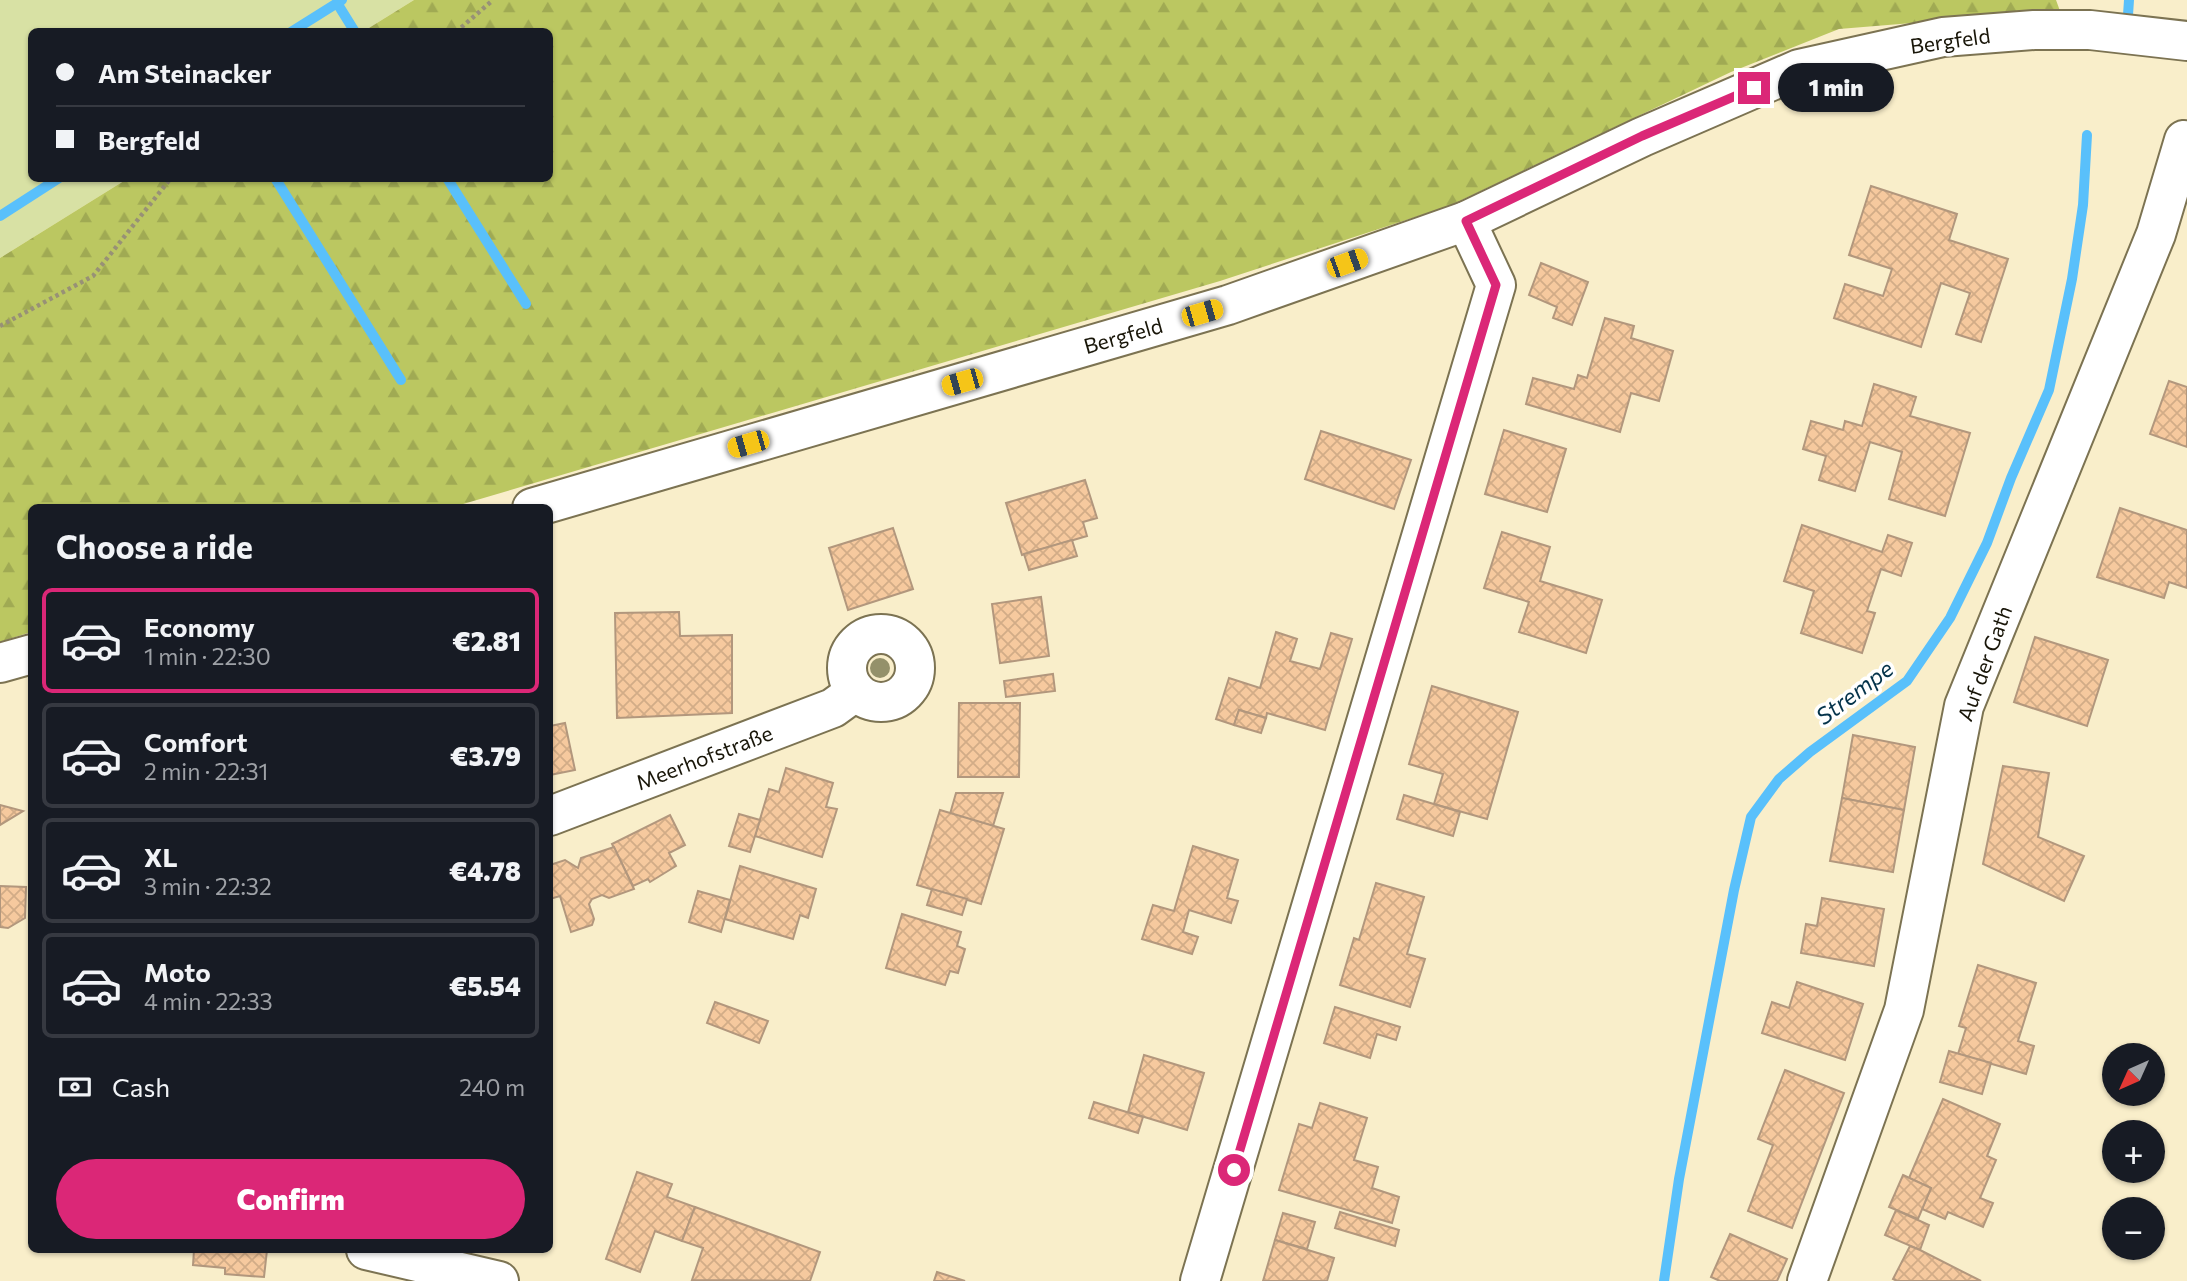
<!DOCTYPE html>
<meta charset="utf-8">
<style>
body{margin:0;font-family:Commissioner,sans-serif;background:#20242c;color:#f1f3f6;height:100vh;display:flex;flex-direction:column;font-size:26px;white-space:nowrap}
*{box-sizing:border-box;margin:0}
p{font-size:23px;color:#9ea1a6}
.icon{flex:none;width:38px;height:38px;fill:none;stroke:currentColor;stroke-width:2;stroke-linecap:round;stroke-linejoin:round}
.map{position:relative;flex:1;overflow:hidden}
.drawer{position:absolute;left:28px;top:504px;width:525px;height:749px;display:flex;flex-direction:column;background:#171b24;border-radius:10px;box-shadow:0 2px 5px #0004}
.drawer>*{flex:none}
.top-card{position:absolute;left:28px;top:28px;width:525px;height:154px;border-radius:10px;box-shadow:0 2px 5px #0004;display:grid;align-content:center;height:154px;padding:0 28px;background:#171b24}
.needle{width:46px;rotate:225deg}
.tools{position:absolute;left:2102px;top:1043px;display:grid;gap:14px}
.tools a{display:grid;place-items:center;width:63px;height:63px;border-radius:50%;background:#171b24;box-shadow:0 2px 5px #0004;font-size:35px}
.end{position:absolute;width:32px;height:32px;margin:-16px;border:9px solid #db2777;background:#fff;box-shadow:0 0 0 4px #fff}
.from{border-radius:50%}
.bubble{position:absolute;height:49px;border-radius:24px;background:#171b24;box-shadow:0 2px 5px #0004;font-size:23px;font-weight:800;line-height:49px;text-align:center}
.car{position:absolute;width:21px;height:42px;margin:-21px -10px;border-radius:9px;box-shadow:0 0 5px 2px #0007;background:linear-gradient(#f5c518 24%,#345 0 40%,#f5c518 0 76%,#345 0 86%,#f5c518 0)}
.top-card b{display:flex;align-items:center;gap:24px;height:66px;font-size:26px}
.top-card b+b{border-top:2px solid #363941}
.top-card i{width:18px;height:18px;background:#f1f3f6}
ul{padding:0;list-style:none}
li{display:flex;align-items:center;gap:21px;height:105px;margin:0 14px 10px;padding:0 14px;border:4px solid #363941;border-radius:10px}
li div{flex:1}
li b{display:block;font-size:26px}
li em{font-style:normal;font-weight:800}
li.on{border-color:#db2777}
li>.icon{width:63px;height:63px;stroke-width:1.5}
h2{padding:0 28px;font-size:32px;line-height:84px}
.pay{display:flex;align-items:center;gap:18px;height:77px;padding:0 28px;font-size:26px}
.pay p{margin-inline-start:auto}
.button{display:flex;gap:14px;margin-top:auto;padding:14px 28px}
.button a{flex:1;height:80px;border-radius:42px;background:#db2777;color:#fff;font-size:28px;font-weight:800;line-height:80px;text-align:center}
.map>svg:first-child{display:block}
.grass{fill:#d8e1a4}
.forest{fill:url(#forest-firs)}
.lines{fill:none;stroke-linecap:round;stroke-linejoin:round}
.stream{stroke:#59c0fb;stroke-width:10}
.building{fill:url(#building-cross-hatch);stroke:#b2977d;stroke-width:2}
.minor-casing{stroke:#7c7352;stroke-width:42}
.path{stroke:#989176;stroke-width:4.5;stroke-dasharray:3.5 3.5;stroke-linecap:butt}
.minor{stroke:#fff;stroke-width:38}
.tree{fill:#94916a}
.route{stroke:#db2777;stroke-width:9}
.labels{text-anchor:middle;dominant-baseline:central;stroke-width:7;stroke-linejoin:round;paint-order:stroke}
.street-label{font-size:21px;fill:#181508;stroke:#fff}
.water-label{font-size:23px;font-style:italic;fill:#04334a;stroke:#fff}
</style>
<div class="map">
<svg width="2187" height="1281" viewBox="0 0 2187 1281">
<defs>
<pattern id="forest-firs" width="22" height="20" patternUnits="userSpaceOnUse" patternTransform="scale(1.75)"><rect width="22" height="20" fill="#bbc761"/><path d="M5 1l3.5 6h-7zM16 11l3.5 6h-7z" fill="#a0aa53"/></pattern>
<pattern id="building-cross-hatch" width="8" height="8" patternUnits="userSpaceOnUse" patternTransform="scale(1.75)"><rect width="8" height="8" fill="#f6c99e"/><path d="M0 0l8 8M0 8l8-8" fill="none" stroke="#d2ac87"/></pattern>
</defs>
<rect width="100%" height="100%" fill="#f9eeca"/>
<polygon class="grass" points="0,0 414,0 364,31 32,32 32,178 127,179 0,258"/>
<polygon class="forest" points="414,0 2056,0 2060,11 1839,29 1731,72 1449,206 1220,281 453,507 32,508 31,632 0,642 0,258 127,179 550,178 550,32 364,31"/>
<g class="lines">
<g class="stream">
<polyline points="337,3 355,32"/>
<polyline points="2128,15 2129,0"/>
<polyline points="291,32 342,0"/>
<polyline points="275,178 401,380"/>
<polyline points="447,178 526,304"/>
<polyline points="0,216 59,178"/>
<polyline points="1664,1281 1679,1179 1734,890 1751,817 1779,779 1810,752 1907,681 1950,618 1987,543 2011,478 2049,390 2072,279 2083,205 2087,135"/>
</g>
</g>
<g class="building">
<polygon points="1871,186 1957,214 1949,240 2008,259 1981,342 1956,334 1970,293 1941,283 1921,347 1834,318 1845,284 1883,296 1892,269 1849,255"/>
<polygon points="1541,263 1588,282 1572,325 1553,318 1557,307 1529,295"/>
<polygon points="1605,318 1634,326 1631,338 1673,351 1659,401 1631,393 1620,432 1526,404 1533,378 1574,389 1578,375 1587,378"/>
<polygon points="2169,381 2187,387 2187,447 2150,434"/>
<polygon points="1874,384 1916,397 1910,416 1970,433 1945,516 1889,499 1902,452 1870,442 1855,491 1819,480 1826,456 1803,449 1811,421 1843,430 1845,421 1862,426"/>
<polygon points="1504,430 1566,449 1547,512 1485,494"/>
<polygon points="1321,431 1411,460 1394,509 1305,479"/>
<polygon points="1085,480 1097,518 1083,522 1087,536 1022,555 1006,503"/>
<polygon points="2120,508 2187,530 2187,588 2169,582 2164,598 2097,577"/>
<polygon points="1802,525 1882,552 1888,535 1912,543 1901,576 1881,569 1867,611 1875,613 1862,653 1801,633 1814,591 1784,581"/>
<polygon points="893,528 913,589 848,610 829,548"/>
<polygon points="1502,532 1550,547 1540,581 1602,600 1586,653 1519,632 1529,602 1484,588"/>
<polygon points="1072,540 1077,556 1029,570 1024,554"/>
<polygon points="1041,597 1049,656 1000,663 992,604"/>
<polygon points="679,612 680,636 732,635 732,713 617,718 615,613"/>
<polygon points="1276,632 1297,639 1290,661 1320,669 1331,633 1352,639 1325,730 1267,713 1266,718 1239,710 1234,725 1216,719 1229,678 1260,688"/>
<polygon points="2035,637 2108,660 2087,726 2014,702"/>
<polygon points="1053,674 1055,691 1006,697 1004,681"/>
<polygon points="1432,686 1518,712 1487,819 1434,804 1443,774 1409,764"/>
<polygon points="959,703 1020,703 1019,777 958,777"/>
<polygon points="1239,710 1266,718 1261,733 1234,725"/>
<polygon points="565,723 575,770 550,775 550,726"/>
<polygon points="1853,735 1915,747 1904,810 1842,798"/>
<polygon points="2003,766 2049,773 2038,837 2084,856 2064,901 1983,864"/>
<polygon points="786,768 833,783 826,807 837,809 822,857 755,836 769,789 779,792"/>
<polygon points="956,793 1003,793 993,826 950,814"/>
<polygon points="1404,795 1460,812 1453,836 1397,819"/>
<polygon points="1842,798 1904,810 1893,872 1830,861"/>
<polygon points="0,805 23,811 0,825"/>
<polygon points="940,810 1004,829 981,904 917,885"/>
<polygon points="739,814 760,820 750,852 729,846"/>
<polygon points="670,815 685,845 669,853 676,866 650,882 648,879 633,886 612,844"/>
<polygon points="1193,846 1238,860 1227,898 1238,901 1231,923 1189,910 1183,932 1198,937 1192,954 1142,939 1153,905 1174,911"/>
<polygon points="614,847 634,889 609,898 602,895 592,899 589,904 594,919 592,925 571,932 560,896 550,899 550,865 565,860 578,868 581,858"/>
<polygon points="740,866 816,889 808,918 800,915 793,939 725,919"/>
<polygon points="1376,883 1424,897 1407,954 1425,959 1410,1007 1340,985 1354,938 1359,940"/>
<polygon points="0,886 26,887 25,918 8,928 0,927"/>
<polygon points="932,889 967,899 962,915 927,905"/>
<polygon points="698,891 730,900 721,932 689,922"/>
<polygon points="1822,898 1884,909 1874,966 1801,953 1806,924 1817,926"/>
<polygon points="902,914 961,932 957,946 965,949 958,973 950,971 945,985 886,968"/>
<polygon points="1978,965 2036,983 2018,1041 2034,1046 2026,1074 1958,1054 1966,1028 1959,1026"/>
<polygon points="1797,982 1863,1004 1845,1060 1762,1033 1772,1002 1789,1008"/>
<polygon points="715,1002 768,1021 759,1043 707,1023"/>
<polygon points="1335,1007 1400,1027 1396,1040 1377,1034 1370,1058 1324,1043"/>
<polygon points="1949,1051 1991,1063 1982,1094 1940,1082"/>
<polygon points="1144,1055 1204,1073 1187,1130 1128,1112"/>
<polygon points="1785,1070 1844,1093 1792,1228 1748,1211 1773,1145 1758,1139"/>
<polygon points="1943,1099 2000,1124 1987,1156 1996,1160 1980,1198 1993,1203 1983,1227 1948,1212 1945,1219 1922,1209 1931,1188 1909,1178"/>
<polygon points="1094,1102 1143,1117 1138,1133 1089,1118"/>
<polygon points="1320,1103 1367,1118 1354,1160 1378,1167 1372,1188 1399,1197 1392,1223 1279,1190 1299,1124 1312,1128"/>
<polygon points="637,1172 672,1184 667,1197 695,1207 682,1241 655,1231 640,1272 606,1259"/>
<polygon points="1903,1175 1931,1188 1918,1219 1889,1207"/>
<polygon points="695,1207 820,1252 810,1281 692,1280 703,1248 682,1241"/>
<polygon points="1896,1210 1929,1225 1920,1250 1885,1235"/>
<polygon points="1340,1212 1399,1230 1395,1246 1335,1228"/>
<polygon points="1283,1213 1315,1222 1307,1249 1275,1240"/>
<polygon points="1730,1234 1787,1259 1777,1281 1720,1281 1711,1277"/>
<polygon points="1275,1240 1334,1258 1327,1281 1263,1281"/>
<polygon points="1910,1246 1920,1250 1981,1281 1897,1281 1893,1279"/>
<polygon points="194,1250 267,1250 264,1277 225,1274 225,1268 193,1265"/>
<polygon points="937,1272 965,1281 934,1281"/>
</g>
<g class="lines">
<g class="minor-casing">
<g id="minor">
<polyline points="532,508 1228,305 1466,221 1642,137 1799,69 1943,37 2034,30 2090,30 2187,41"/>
<circle cx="881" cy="668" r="34"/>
<polyline points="0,663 32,654"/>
<polyline points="550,816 833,708 855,692"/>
<polyline points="366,1250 499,1281"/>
<polyline points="1200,1281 1496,285 1466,221"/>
<polyline points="1807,1281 1904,1010 1964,706 2156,234 2184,140"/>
</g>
</g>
<g class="path">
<polyline points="456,32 493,0"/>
<polyline points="0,326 93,276 171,178"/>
</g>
<use href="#minor" class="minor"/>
</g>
<circle class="tree" cx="880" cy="668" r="10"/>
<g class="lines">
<polyline class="route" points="1234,1170 1496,285 1466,221 1642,136 1754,88"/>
</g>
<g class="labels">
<g class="street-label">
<text transform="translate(1950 40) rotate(-8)">Bergfeld</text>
<text transform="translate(1123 335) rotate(-16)">Bergfeld</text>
<text transform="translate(1984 663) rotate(-70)">Auf der Gath</text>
<text transform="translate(704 757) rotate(-21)">Meerhofstraße</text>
</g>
<g class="water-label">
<text transform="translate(1854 692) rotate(-37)">Strempe</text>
</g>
</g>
</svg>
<div class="tools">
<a><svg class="needle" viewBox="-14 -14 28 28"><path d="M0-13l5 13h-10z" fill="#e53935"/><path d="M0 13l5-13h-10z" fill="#9ea1a6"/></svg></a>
<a>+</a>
<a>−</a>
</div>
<i class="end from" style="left:1234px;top:1170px"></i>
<i class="end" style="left:1754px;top:88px"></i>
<div class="bubble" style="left:1778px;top:63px;width:116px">1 min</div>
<i class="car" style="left:1347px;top:263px;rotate:70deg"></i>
<i class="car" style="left:1202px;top:313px;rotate:74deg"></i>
<i class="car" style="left:962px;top:382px;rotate:254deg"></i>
<i class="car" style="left:748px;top:444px;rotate:254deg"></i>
<div class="top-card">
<b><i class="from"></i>Am Steinacker</b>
<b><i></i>Bergfeld</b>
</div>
<section class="drawer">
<h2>Choose a ride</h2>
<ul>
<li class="on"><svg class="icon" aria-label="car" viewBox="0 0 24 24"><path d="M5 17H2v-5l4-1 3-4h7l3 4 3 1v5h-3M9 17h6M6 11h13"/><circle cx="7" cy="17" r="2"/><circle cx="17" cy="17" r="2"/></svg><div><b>Economy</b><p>1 min · 22:30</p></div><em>€2.81</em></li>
<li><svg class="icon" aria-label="car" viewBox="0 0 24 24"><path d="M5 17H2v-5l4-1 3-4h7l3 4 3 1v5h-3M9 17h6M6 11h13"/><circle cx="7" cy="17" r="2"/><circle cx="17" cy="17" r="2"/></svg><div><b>Comfort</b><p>2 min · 22:31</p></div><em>€3.79</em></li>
<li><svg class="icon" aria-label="car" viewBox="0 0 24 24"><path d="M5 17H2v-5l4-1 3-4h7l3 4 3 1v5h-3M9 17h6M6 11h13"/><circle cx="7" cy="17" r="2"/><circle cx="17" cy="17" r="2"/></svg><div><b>XL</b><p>3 min · 22:32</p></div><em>€4.78</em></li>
<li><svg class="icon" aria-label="car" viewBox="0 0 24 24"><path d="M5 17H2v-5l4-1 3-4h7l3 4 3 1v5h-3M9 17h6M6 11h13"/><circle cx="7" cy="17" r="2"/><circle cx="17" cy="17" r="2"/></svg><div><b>Moto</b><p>4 min · 22:33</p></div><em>€5.54</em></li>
</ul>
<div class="pay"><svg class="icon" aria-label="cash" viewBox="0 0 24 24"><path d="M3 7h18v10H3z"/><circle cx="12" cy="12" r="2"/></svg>Cash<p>240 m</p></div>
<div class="button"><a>Confirm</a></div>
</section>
</div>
